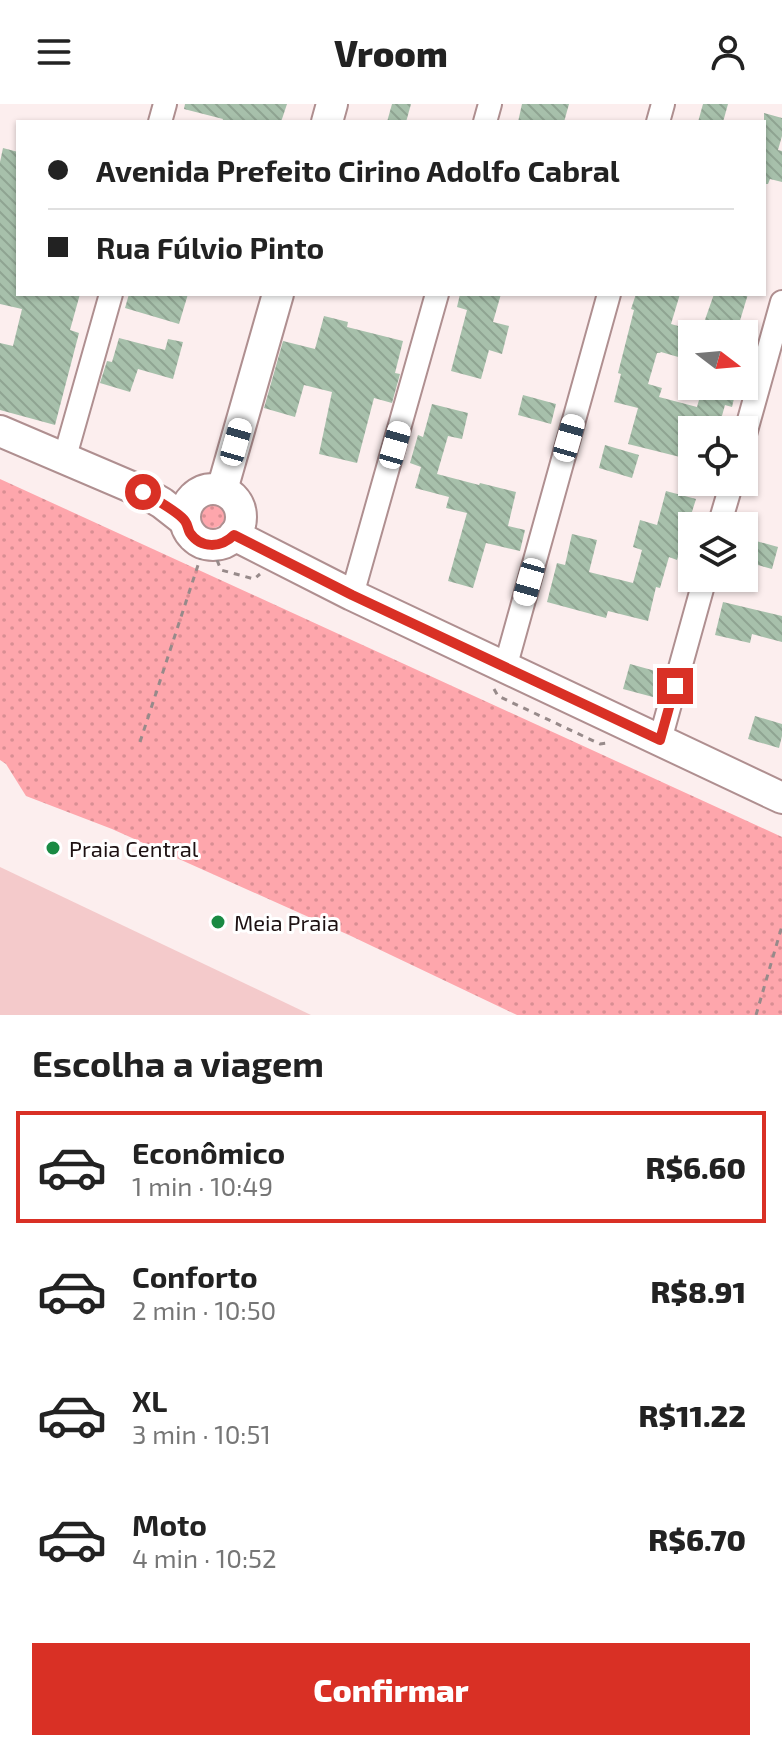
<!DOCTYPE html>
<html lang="pt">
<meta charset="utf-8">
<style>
body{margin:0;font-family:"Exo 2",sans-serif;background:#f2f2f2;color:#222;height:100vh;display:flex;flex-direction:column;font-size:30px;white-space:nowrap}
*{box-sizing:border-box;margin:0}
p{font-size:26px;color:#767676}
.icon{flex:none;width:44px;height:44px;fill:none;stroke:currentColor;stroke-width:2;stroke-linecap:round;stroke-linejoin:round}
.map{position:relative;height:911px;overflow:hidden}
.panel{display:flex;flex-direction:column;background:#fff;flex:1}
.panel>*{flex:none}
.top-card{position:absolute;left:16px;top:16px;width:750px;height:176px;border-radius:0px;box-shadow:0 2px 6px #0004;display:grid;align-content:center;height:176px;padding:0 32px;background:#fff}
.needle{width:52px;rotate:106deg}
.fabs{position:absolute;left:678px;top:216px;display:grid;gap:16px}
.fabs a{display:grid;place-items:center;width:80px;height:80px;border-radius:0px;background:#fff;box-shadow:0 2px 6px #0004;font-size:40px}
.end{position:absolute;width:36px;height:36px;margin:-18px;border:10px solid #d93025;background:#fff;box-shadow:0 0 0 4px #fff}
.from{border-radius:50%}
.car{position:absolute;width:24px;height:48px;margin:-24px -12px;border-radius:10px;box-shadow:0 0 6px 2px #0007;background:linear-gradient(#fff 24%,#345 0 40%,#fff 0 76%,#345 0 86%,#fff 0)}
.top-card b{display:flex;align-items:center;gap:28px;height:76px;font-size:30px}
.top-card b+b{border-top:2px solid #e0e0e0}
.top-card i{width:20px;height:20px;background:#222}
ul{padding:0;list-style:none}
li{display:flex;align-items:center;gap:24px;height:112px;margin:0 16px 12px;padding:0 16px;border:4px solid transparent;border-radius:0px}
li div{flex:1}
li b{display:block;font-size:30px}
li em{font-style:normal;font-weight:800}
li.current{border-color:#d93025}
li>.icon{width:72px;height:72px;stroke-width:1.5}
h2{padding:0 32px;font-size:36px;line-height:96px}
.action{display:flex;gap:16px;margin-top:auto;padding:16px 32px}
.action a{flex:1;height:92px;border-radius:0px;background:#d93025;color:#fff;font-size:32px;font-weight:800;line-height:92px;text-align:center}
header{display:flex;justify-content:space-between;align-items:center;height:104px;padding:0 32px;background:#fff;font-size:36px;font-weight:800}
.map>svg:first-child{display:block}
.grass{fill:url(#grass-dots)}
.water{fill:#f4cacb}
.building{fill:url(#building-back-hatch)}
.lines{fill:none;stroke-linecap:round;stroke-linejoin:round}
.street-casing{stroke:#af8f90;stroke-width:26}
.secondary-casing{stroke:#af8f90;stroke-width:34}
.path{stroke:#978a8a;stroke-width:3;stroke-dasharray:6 6;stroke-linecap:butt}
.street{stroke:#fff;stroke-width:22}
.secondary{stroke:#fff;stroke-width:30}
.route{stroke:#d93025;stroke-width:10}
.poi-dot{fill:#1a8a43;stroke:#fff;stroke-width:3}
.labels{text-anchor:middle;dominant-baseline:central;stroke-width:6;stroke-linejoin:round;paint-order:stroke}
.poi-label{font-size:22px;fill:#1d1112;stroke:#fff;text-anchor:start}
</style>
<header><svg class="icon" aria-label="menu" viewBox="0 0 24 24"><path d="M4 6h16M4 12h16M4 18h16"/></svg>Vroom<svg class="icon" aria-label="person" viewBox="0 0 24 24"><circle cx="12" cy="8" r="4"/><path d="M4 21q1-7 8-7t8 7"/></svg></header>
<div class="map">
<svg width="782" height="911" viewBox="0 0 782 911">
<defs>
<pattern id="grass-dots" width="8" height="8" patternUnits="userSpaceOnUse" patternTransform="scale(2)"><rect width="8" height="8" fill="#fea6ac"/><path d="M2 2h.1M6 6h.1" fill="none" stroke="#d98e93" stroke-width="1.8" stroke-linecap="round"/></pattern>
<pattern id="building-back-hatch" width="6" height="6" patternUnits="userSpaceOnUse" patternTransform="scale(2)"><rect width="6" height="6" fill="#a7c0ab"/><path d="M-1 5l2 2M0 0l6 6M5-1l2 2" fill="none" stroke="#8fa492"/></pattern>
</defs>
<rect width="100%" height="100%" fill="#fceeee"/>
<g class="grass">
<polygon points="0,375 782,733 782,911 517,911 351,832 112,725 26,692 6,660 0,656"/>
<circle cx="212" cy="411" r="13"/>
</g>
<polygon class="water" points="0,763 311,911 0,911"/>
<g class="building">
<polygon points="185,0 287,0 281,18 222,18 223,15 184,5"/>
<polygon points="392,0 411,0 406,18 387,18"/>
<polygon points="522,0 569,0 564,18 518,18"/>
<polygon points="703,0 728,0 723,18 698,18"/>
<polygon points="764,9 782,14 782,32 778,46 782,47 782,78 770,75 768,80 764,80"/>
<polygon points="3,44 18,48 18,190 80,190 70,226 79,229 55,321 0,306 0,239 13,242 22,205 0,200 0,58"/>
<polygon points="129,190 188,190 179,220 125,204"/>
<polygon points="460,190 501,190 493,218 509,222 502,250 489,246 481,275 451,267 467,206 457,203"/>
<polygon points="636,190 680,190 671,220 692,226 692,257 661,248 660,249 657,249 648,280 662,284 659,293 697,303 703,282 737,282 732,303 725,301 718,326 692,326 692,356 628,340 638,304 614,298 621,270 618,269 634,206 631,205"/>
<polygon points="714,190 748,190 736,230 700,230"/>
<polygon points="324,212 348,218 347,223 403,237 395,269 400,270 392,299 374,294 357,359 319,350 332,288 304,281 295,313 264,304 283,237 315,245"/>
<polygon points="119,234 165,246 168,235 183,238 173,275 138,265 130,288 100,279 107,257 112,258"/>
<polygon points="523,291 556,300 551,320 518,311"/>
<polygon points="432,300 468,309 462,335 448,332 437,370 479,381 480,379 516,388 508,422 525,426 520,447 486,439 473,484 448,477 467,409 446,404 449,393 415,384 421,363 410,359 418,331 423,333"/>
<polygon points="605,341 639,351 632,374 599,364"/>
<polygon points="666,387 696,395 677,456 669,453 660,484 656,483 648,517 608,507 606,514 547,498 557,459 565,461 572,430 597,436 589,468 633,479 642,446 633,443 640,416 657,421"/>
<polygon points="749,435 778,443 772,465 744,457"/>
<polygon points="723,498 782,512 782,538 752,530 750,539 715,531"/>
<polygon points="630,560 659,568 653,593 623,585"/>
<polygon points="755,612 782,620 782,632 779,644 748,635"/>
</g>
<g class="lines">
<g class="street-casing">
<g id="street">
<polyline points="160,18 165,0"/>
<polyline points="485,18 490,0"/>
<polyline points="658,18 663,0"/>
<polyline points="744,334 782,198"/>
<polyline points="64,356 111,190"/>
<polyline points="719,422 732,378"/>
<polyline points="352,491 437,190"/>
<polyline points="505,564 609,190"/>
<polyline points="660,636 705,474"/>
</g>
</g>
<g class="secondary-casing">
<g id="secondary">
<polyline points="327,18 332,0"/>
<polyline points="0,327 143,388 162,399 185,417"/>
<circle cx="213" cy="413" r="28"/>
<polyline points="222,386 278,190"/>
<polyline points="234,431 352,491 782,694"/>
</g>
</g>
<g class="path">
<polyline points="185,440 201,450 217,456 221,466 254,475 260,470"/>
<polyline points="494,585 498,592 600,640 608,639"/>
<polyline points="140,638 201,452"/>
<polyline points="756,911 782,822"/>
</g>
<use href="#street" class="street"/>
<use href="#secondary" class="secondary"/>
</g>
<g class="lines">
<path class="route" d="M143 388C153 394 179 408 185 417 188 421 188 426 190 429 201 445 221 444 234 431L352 491 660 636 675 582"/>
</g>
<g class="poi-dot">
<circle cx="53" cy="744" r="8"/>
<circle cx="218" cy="818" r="8"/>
</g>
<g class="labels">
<g class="poi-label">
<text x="69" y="744">Praia Central</text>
<text x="234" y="818">Meia Praia</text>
</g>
</g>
</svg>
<div class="fabs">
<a><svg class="needle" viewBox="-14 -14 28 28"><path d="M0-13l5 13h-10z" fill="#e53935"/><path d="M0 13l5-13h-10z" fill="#767676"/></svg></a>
<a><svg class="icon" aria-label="locate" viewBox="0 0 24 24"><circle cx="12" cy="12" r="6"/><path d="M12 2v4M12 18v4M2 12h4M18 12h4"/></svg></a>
<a><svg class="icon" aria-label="layers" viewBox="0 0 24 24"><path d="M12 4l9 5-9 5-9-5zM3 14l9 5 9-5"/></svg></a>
</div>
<i class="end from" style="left:143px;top:388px"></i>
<i class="end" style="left:675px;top:582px"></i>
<i class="car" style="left:569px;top:334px;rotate:16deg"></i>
<i class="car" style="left:236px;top:338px;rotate:16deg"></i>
<i class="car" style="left:395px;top:341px;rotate:16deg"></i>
<i class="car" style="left:529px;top:478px;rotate:196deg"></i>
<div class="top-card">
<b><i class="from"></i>Avenida Prefeito Cirino Adolfo Cabral</b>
<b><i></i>Rua Fúlvio Pinto</b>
</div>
</div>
<section class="panel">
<h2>Escolha a viagem</h2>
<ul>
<li class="current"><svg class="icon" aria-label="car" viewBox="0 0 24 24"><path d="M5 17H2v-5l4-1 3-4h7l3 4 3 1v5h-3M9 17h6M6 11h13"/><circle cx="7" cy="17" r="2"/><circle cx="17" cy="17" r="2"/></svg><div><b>Econômico</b><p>1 min · 10:49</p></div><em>R$6.60</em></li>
<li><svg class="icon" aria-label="car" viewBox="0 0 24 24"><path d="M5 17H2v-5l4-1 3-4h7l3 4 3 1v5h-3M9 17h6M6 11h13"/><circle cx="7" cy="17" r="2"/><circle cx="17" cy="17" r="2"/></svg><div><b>Conforto</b><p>2 min · 10:50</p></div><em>R$8.91</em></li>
<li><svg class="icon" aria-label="car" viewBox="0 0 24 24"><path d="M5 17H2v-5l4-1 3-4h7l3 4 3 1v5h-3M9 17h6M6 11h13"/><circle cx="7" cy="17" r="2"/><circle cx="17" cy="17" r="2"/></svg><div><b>XL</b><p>3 min · 10:51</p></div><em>R$11.22</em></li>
<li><svg class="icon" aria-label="car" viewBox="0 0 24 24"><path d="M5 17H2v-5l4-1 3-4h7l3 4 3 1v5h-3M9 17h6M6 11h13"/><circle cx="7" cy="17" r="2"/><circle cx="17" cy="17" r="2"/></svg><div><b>Moto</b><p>4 min · 10:52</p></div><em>R$6.70</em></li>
</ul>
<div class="action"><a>Confirmar</a></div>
</section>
